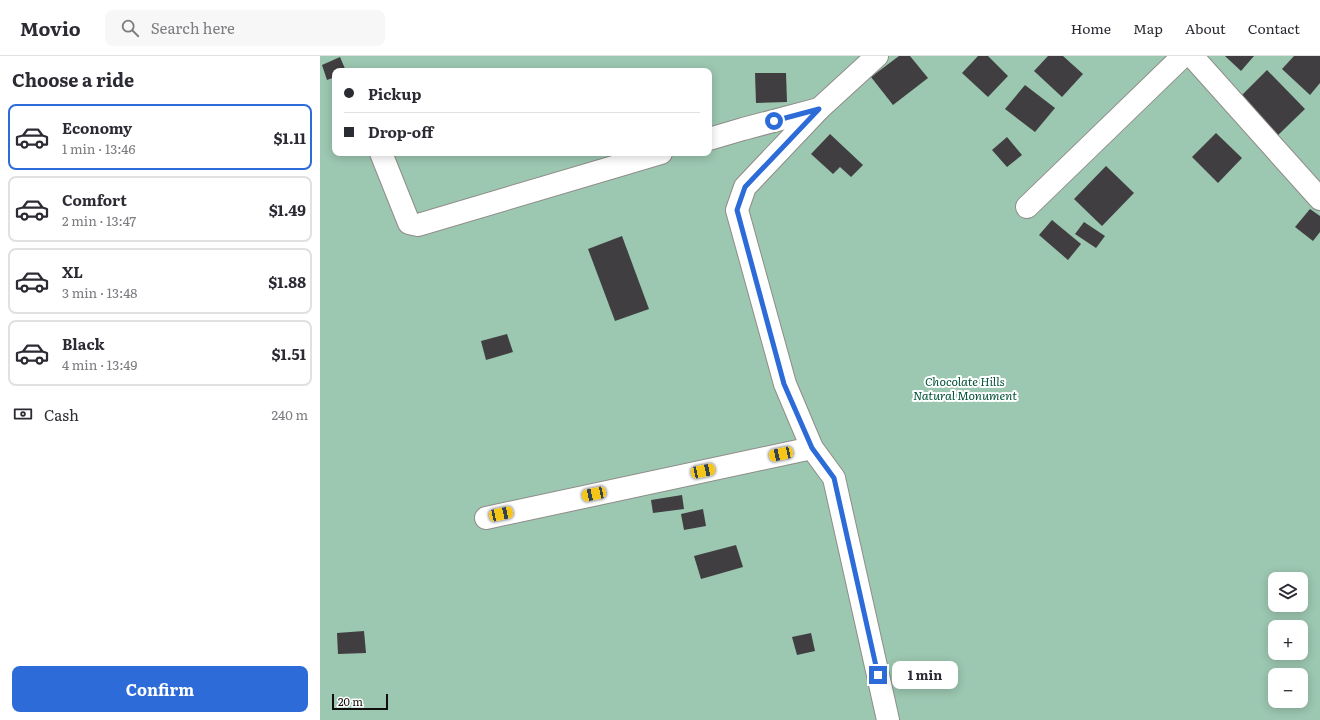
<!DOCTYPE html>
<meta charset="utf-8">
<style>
body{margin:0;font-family:Literata,serif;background:#f7f7f7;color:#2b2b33;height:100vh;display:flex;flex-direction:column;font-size:15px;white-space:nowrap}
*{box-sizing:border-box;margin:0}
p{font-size:13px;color:#7c7c81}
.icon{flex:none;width:22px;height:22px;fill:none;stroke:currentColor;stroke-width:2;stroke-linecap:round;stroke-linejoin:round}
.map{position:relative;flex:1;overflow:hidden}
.drawer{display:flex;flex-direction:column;background:#fff;width:320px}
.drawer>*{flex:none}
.guide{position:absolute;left:12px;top:12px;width:380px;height:88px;border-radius:8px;box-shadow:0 2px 10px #0003;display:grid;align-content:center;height:88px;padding:0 12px;background:#fff}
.buttons{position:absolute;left:948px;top:516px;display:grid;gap:8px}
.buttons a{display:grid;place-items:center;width:40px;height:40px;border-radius:8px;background:#fff;box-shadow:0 2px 10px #0003;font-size:20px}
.scale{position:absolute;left:12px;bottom:10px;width:56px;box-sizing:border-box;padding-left:4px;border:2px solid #100f0e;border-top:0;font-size:11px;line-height:14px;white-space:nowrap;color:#100f0e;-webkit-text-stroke:3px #fff;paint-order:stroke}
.end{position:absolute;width:18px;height:18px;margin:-9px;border:5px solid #2d6bd8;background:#fff;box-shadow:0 0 0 2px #fff}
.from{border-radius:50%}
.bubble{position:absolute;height:28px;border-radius:8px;background:#fff;box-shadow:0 2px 10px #0003;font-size:13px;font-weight:700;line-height:28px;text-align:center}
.car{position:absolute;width:12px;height:24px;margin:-12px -6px;border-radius:5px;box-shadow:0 0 3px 1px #0007;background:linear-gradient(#f5c518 24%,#345 0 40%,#f5c518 0 76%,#345 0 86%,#f5c518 0)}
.guide b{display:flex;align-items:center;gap:14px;height:38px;font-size:15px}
.guide b+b{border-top:1px solid #e1e1e2}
.guide i{width:10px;height:10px;background:#2b2b33}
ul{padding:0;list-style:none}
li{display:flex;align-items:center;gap:12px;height:66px;margin:0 8px 6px;padding:0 4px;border:2px solid #e1e1e2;border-radius:8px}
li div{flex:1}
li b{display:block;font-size:15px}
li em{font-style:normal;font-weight:700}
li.current{border-color:#2d6bd8}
li>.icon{width:36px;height:36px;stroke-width:1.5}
h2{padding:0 12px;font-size:18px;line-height:48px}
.pay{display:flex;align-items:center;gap:10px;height:44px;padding:0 12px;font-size:15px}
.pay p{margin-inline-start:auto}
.primary-button{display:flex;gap:8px;margin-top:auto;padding:8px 12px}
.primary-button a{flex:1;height:46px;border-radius:8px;background:#2d6bd8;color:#fff;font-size:16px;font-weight:700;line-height:46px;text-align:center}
header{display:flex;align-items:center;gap:24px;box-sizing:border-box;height:56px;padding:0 20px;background:#fff;border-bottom:1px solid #e1e1e2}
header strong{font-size:19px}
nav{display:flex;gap:22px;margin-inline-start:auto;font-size:14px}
.search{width:280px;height:36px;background:#f7f7f7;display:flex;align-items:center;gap:10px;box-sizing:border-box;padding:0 14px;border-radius:8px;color:#7c7c81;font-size:15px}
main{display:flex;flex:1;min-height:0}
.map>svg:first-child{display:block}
.green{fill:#9cc7b1;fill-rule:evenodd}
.building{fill:#413e41}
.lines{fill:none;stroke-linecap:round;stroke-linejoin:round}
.street-casing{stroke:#8f8c89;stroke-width:24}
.street{stroke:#fff;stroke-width:22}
.route{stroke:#2d6bd8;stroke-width:5}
.labels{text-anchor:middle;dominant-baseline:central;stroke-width:4;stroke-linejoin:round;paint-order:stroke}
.park-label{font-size:12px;font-style:italic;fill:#005337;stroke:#fff}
</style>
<header>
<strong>Movio</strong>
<div class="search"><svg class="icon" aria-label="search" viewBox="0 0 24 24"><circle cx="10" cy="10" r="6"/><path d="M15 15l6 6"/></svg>Search here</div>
<nav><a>Home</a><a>Map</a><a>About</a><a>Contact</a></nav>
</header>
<main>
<section class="drawer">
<h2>Choose a ride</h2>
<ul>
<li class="current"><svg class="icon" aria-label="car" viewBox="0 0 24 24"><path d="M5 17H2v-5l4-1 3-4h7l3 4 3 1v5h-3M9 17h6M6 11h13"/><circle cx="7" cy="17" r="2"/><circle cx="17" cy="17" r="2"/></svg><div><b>Economy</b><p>1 min · 13:46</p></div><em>$1.11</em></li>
<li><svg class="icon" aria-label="car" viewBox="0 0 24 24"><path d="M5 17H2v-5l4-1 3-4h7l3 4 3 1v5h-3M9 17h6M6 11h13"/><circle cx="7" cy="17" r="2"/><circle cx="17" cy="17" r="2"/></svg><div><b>Comfort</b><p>2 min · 13:47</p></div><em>$1.49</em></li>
<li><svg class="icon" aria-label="car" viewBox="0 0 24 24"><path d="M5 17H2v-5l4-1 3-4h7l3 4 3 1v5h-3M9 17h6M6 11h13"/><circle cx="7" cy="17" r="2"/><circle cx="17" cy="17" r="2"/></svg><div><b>XL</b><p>3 min · 13:48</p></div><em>$1.88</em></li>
<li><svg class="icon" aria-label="car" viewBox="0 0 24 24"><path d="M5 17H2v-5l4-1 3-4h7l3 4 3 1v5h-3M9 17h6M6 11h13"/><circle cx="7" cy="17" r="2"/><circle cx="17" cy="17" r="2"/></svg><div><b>Black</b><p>4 min · 13:49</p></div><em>$1.51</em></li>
</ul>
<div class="pay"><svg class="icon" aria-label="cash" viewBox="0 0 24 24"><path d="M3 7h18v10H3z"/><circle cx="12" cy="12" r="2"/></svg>Cash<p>240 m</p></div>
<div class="primary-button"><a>Confirm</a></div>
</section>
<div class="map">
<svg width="1000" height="664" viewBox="0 0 1000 664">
<rect width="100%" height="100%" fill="#ebe8e5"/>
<path class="green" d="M0 0H1000V664H0ZM15 15H389V97H15ZM955 523H981V549H955ZM955 571H981V597H955ZM955 619H981V645H955Z"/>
<g class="building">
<polygon points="579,0 590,0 608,22 573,49 551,21"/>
<polygon points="658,0 668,0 688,20 668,41 642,17"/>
<polygon points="728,0 743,0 763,18 742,41 714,15"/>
<polygon points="905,0 934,0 921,15"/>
<polygon points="974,0 1000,0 1000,27 990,39 962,13"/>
<polygon points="20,1 26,15 15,15 15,21 7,24 2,9"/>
<polygon points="947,14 985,53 955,82 917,44"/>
<polygon points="435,17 466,17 467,46 436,47"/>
<polygon points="705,29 735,52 715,76 685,53"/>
<polygon points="896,77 922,102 898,127 872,101"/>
<polygon points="510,78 543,109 531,121 520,111 513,118 491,98"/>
<polygon points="687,81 702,99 687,111 672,94"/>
<polygon points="786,110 814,137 782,170 754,143"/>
<polygon points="990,153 1000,160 1000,176 993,185 975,171"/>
<polygon points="732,164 761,188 748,204 719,179"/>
<polygon points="764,166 785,180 776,192 755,178"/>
<polygon points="302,180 329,253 295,265 268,193"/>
<polygon points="187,278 193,296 166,304 161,285"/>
<polygon points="362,439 364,453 333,457 331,444"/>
<polygon points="383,453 386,470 364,474 361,458"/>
<polygon points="416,489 423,511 381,523 374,500"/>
<polygon points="44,575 46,597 18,598 17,577"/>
<polygon points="491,577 495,595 477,599 472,581"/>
</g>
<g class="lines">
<g class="street-casing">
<g id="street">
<polyline points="557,0 499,53 425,131 417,154 465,328 492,392 514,422 568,664"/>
<polyline points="872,0 1000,143"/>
<polyline points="389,83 423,73 499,53"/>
<polyline points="61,97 89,167 98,169 341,97"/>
<polyline points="707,151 863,0"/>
<polyline points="166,462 492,392"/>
</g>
</g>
<use href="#street" class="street"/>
</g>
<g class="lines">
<polyline class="route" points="454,65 499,53 425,131 417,154 464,328 492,392 514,422 558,619"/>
</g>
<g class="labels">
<g class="park-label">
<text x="645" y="325">Chocolate Hills<tspan x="645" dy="14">Natural Monument</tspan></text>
</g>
</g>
</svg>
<div class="buttons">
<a><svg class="icon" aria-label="layers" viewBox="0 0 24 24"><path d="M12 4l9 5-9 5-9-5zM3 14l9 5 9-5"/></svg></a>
<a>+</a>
<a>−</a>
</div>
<div class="scale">20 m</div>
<i class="end from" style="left:454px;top:65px"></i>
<i class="end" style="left:558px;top:619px"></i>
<div class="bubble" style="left:572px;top:605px;width:66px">1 min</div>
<i class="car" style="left:461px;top:398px;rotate:258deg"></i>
<i class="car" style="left:383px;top:415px;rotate:78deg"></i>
<i class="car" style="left:274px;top:438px;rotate:258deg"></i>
<i class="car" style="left:181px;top:458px;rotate:78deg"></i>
<div class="guide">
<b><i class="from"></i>Pickup</b>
<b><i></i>Drop-off</b>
</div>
</div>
</main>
